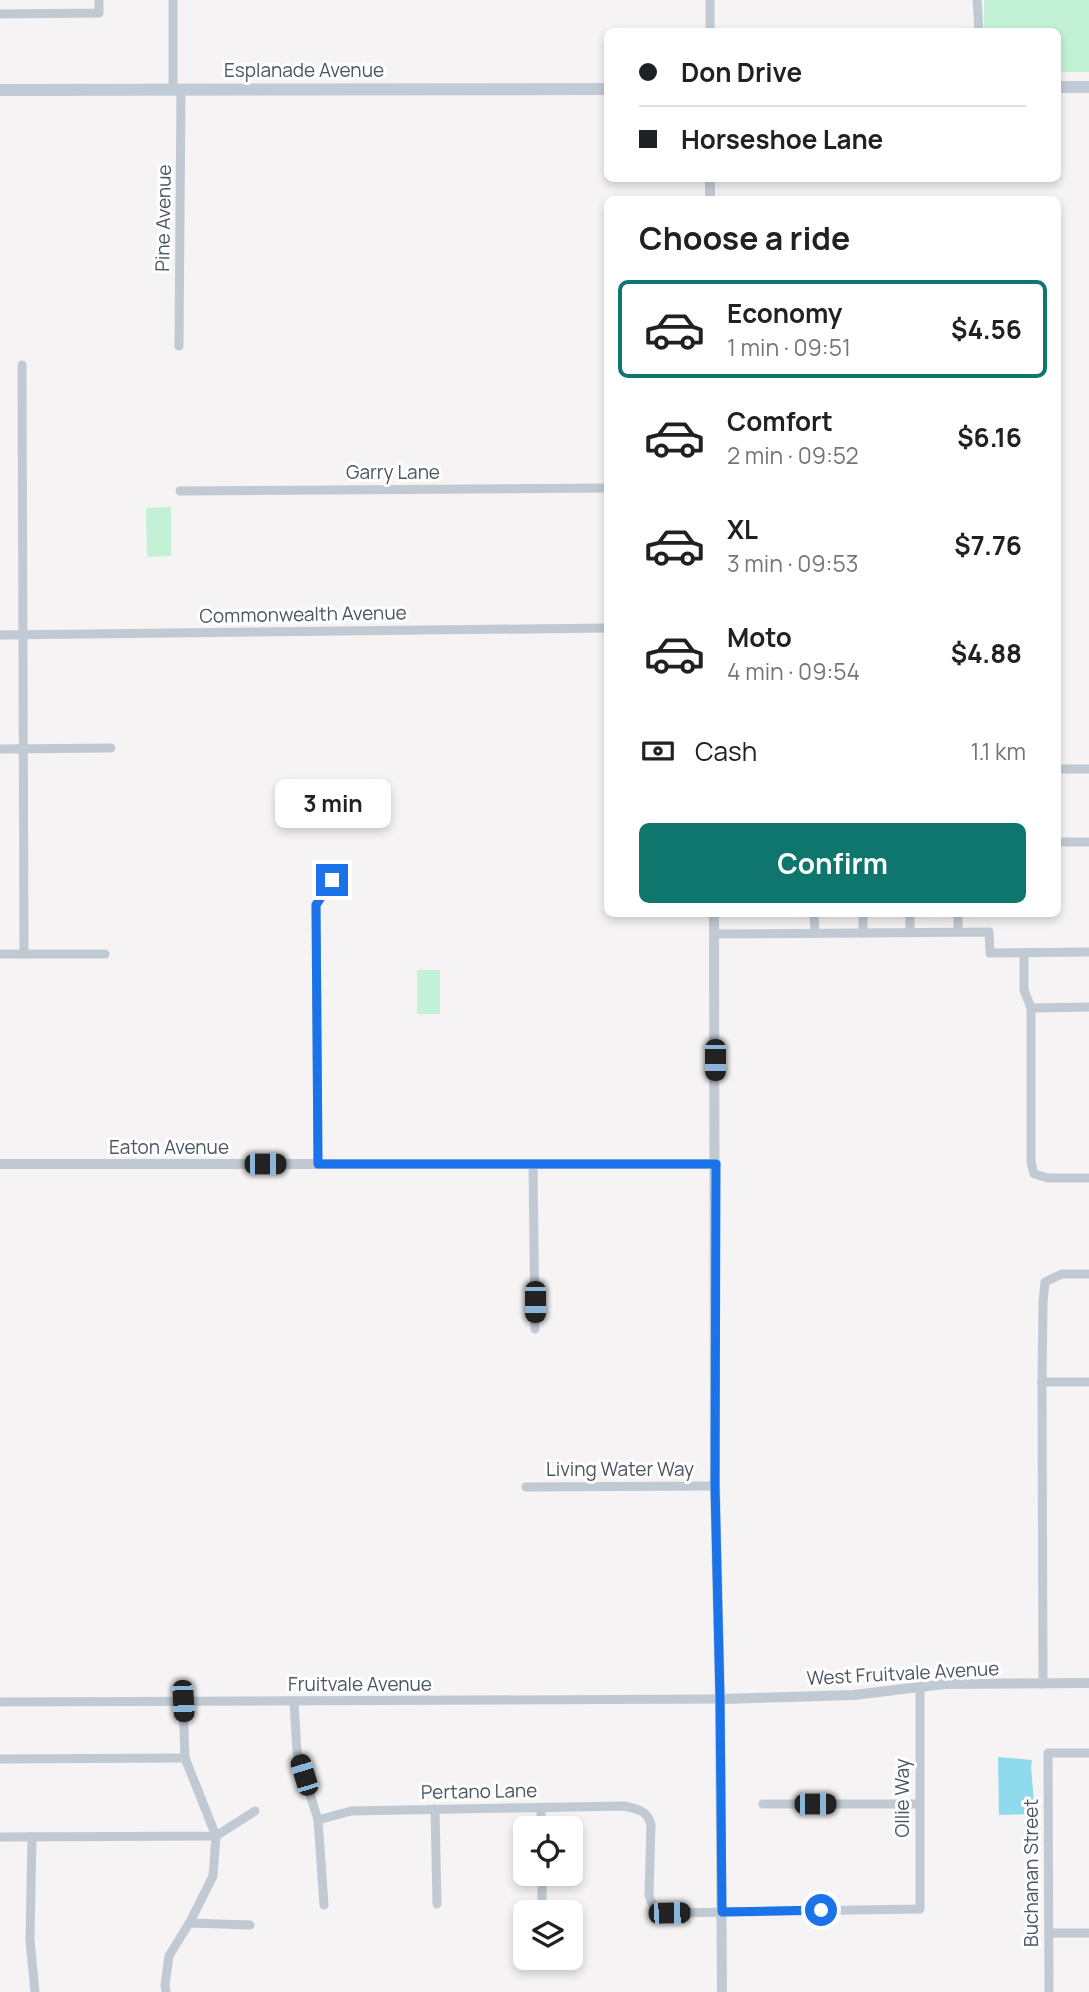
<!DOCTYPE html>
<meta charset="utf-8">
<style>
body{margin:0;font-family:Manrope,sans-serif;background:#f2f2f2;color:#202124;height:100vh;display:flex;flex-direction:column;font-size:26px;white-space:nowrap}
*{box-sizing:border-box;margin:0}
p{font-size:23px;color:#757577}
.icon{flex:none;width:38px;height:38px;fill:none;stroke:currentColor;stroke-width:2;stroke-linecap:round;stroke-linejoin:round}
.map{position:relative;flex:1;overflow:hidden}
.details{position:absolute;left:604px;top:196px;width:457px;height:721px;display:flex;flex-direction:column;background:#fff;border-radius:10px;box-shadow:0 4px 10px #0003}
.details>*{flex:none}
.top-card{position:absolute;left:604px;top:28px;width:457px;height:154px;border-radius:10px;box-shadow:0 4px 10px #0003;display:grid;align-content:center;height:154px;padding:0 35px;background:#fff}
.fabs{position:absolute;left:513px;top:1816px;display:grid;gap:14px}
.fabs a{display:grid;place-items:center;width:70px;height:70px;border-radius:10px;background:#fff;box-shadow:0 4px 10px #0003;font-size:35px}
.end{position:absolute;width:32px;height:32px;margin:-16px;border:9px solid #1a73e8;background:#fff;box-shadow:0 0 0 4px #fff}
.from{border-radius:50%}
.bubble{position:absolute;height:49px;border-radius:10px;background:#fff;box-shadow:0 4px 10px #0003;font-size:23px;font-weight:700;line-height:49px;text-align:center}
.car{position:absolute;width:21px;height:42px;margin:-21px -10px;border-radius:9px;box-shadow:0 0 5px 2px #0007;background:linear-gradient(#222 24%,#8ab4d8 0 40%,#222 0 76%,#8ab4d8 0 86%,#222 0)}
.top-card b{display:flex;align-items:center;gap:24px;height:66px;font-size:26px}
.top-card b+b{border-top:2px solid #e0e0e0}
.top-card i{width:18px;height:18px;background:#202124}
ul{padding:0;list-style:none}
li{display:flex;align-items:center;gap:21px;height:98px;margin:0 14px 10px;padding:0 21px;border:4px solid transparent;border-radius:10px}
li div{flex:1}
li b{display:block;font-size:26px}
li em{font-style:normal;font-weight:700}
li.active{border-color:#0f766e}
li>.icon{width:63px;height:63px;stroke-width:1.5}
h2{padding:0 35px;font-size:32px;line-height:84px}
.pay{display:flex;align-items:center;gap:18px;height:77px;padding:0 35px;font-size:26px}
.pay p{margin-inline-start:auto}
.primary-button{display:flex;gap:14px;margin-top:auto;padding:14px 35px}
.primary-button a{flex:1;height:80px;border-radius:10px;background:#0f766e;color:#fff;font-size:28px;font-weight:700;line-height:80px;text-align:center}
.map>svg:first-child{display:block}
.green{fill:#c3f1d5}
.water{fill:#90daee}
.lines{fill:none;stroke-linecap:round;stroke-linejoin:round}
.minor{stroke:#c1cad2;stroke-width:9}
.tertiary{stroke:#c1cad2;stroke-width:10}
.secondary{stroke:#c1cbd6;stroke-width:12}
.route{stroke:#1a73e8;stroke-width:9}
.labels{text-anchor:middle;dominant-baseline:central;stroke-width:6;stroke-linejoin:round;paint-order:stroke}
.street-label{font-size:19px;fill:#4a5661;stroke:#fff}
</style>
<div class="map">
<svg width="1089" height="1992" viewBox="0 0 1089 1992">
<rect width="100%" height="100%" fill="#f5f3f3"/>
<g class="green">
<polygon points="984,0 1089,0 1089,72 1057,72 1057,32 984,31"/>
<polygon points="171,507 171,556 147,557 146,508"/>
<rect x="417" y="970" width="23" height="44"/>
</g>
<polygon class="water" points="998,1757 1032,1760 1031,1767 1035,1814 999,1815"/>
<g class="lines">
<g class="minor">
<polyline points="173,0 173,90"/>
<polyline points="977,0 979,31"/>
<polyline points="0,14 99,13 99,0"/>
<polyline points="710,32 710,0"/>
<polyline points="179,346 181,90"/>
<polyline points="22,365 24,954"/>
<polyline points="180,491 607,488"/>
<polyline points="0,635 607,628"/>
<polyline points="0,749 111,748"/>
<polyline points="1057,769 1089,769"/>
<polyline points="1057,842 1089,842"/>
<polyline points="814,914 815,933"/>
<polyline points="863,914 863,933"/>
<polyline points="910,914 910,932"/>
<polyline points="958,914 958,932"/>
<polyline points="714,934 989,932 990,953 1089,952"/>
<polyline points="1024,953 1024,990 1031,1008"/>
<polyline points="0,954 105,954"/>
<polyline points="1089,1007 1031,1008 1031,1162 1034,1174 1048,1178 1089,1178"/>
<polyline points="318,1164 316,905 332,880"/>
<polyline points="533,1164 535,1329"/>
<polyline points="1042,1382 1089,1382"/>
<polyline points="526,1487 715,1486"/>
<polyline points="1043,1684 1042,1382 1043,1302 1045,1282 1062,1274 1089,1274"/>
<polyline points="0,1702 720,1699"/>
<polyline points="294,1702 297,1752 318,1820 324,1905"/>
<polyline points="0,1759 185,1758"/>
<polyline points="763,1804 919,1804"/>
<polyline points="541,1808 541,1829"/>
<polyline points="435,1809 437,1904"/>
<path d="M318 1820 351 1811 624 1806C637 1809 647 1810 651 1824L649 1895C652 1907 657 1911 669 1913L920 1909V1686"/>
<polyline points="0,1837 216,1836 255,1811"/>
<polyline points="32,1837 30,1940 35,1992"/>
<polyline points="542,1874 542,1903"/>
<polyline points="190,1923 250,1925"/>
<polyline points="1049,1933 1089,1933"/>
<polyline points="166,1992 165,1985 169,1956 191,1920 213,1876 216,1836 185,1758 183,1701"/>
<polyline points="1049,1992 1048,1753 1089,1753"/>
</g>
<g class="tertiary">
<polyline points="979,31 979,32"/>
<polyline points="710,178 710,200"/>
<polyline points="714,914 715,1486 720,1699 722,1992"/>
<polyline points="0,1164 716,1164"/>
<polyline points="720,1699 854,1695 944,1684 1089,1683"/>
</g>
<g class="secondary">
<polyline points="1057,87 1089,87"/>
<polyline points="0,90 607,89"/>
</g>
</g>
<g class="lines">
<polyline class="route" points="332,880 316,905 318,1164 716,1164 715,1486 720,1699 722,1912 821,1910"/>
</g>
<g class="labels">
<g class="street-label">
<text x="304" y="70">Esplanade Avenue</text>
<text transform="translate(163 218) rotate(-89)">Pine Avenue</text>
<text x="393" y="472">Garry Lane</text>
<text transform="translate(303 614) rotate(-1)">Commonwealth Avenue</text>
<text x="169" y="1147">Eaton Avenue</text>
<text x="620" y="1469">Living Water Way</text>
<text transform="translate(903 1673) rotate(-3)">West Fruitvale Avenue</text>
<text x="360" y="1684">Fruitvale Avenue</text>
<text transform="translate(479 1791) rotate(-1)">Pertano Lane</text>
<text transform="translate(902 1798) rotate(-90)">Ollie Way</text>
<text transform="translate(1031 1873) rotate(-90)">Buchanan Street</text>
</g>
</g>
</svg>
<div class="fabs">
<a><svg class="icon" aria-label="locate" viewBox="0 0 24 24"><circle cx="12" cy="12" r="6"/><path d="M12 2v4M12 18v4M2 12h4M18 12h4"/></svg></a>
<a><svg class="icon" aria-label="layers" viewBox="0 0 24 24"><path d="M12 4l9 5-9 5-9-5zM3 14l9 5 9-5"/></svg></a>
</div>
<i class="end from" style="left:821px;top:1910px"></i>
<i class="end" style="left:332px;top:880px"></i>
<div class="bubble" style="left:275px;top:779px;width:116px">3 min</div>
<i class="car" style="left:715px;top:1060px;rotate:180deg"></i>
<i class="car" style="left:265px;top:1164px;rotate:90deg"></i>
<i class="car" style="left:535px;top:1302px;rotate:180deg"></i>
<i class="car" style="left:183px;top:1701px;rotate:177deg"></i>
<i class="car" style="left:304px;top:1775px;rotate:343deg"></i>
<i class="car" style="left:815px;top:1804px;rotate:90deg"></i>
<i class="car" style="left:669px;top:1913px;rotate:89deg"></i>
<div class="top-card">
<b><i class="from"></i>Don Drive</b>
<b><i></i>Horseshoe Lane</b>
</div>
<section class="details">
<h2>Choose a ride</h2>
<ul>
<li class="active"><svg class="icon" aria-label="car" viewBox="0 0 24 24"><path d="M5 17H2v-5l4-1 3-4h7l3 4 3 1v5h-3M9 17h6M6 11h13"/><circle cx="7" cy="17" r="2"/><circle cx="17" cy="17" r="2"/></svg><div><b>Economy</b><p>1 min · 09:51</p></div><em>$4.56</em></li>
<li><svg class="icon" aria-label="car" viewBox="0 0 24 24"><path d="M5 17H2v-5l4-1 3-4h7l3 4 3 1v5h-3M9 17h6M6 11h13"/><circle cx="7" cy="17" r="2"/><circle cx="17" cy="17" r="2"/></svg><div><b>Comfort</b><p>2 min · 09:52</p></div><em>$6.16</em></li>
<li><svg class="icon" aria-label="car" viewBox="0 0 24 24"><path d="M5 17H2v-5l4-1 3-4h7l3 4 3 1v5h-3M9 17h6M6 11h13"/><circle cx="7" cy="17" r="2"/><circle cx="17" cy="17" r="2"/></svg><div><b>XL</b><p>3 min · 09:53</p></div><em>$7.76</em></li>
<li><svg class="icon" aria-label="car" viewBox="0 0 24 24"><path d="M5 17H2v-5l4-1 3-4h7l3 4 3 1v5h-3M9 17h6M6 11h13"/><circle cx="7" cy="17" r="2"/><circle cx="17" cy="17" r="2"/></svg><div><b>Moto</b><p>4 min · 09:54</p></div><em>$4.88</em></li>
</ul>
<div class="pay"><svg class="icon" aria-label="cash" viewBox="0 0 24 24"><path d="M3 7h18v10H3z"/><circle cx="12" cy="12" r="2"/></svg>Cash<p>1.1 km</p></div>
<div class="primary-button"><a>Confirm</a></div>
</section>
</div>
